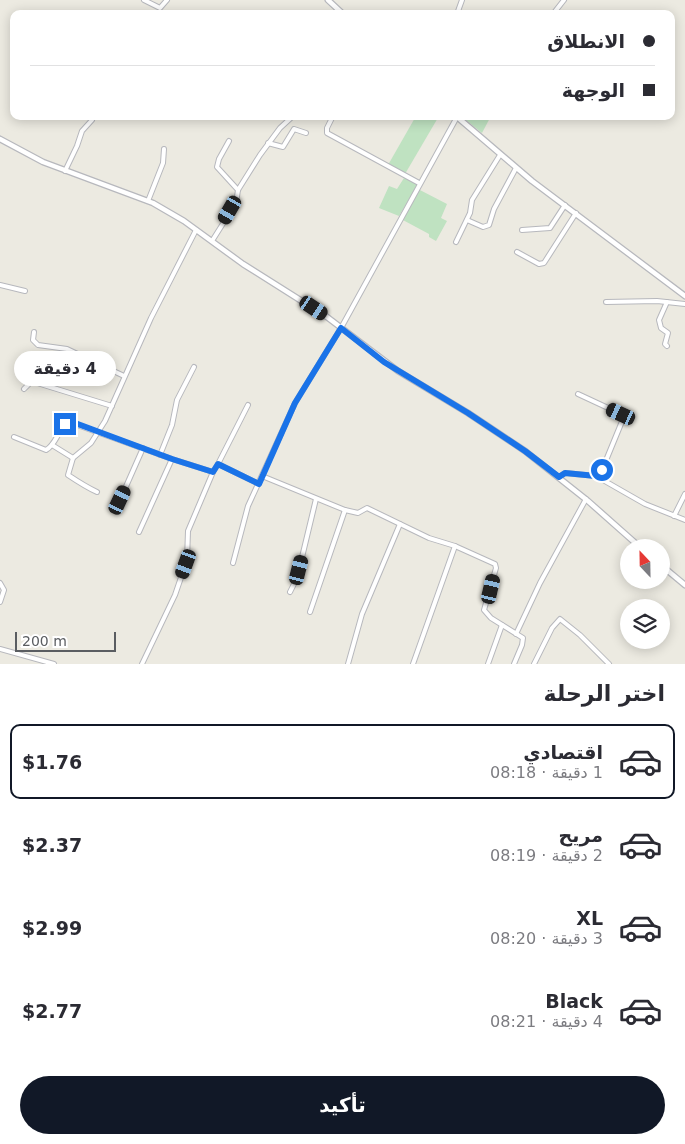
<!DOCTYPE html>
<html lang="ar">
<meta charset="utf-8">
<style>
body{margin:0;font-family:"DejaVu Sans",Vazirmatn,sans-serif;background:#f7f7f7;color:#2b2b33;direction:rtl;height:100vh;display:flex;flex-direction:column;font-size:19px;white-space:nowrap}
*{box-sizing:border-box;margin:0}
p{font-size:16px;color:#7c7c81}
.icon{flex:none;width:28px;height:28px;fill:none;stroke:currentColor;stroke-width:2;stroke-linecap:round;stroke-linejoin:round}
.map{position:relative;height:664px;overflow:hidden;direction:ltr}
.panel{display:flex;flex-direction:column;background:#fff;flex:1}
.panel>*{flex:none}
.hud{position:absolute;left:10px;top:10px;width:665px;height:110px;border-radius:10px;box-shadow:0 2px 12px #0003;direction:rtl;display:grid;align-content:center;height:110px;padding:0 20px;background:#fff}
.needle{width:32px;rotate:338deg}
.tools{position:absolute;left:620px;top:539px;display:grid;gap:10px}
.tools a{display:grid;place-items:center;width:50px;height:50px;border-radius:50%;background:#fff;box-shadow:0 2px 12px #0003;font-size:25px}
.scale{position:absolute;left:15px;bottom:12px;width:101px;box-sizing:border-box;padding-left:5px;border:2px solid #5a5d61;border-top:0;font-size:14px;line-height:18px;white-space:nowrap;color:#5a5d61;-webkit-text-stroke:4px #fff;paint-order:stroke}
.end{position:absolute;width:22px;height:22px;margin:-11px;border:6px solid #1a73e8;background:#fff;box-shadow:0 0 0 2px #fff}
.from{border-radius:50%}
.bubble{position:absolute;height:35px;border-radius:18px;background:#fff;box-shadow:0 2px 12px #0003;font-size:16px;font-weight:700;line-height:35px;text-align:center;direction:rtl}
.car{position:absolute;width:15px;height:30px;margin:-15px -8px;border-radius:6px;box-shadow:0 0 4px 1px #0007;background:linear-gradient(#222 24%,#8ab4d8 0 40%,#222 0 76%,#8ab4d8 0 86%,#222 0)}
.hud b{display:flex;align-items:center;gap:18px;height:48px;font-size:19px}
.hud b+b{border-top:1px solid #e1e1e2}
.hud i{width:12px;height:12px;background:#2b2b33}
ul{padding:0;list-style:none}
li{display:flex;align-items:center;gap:15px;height:75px;margin:0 10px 8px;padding:0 10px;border:2px solid transparent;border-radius:10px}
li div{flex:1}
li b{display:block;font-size:19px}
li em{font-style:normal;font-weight:700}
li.current{border-color:#111827}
li>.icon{width:45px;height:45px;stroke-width:1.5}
h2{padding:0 20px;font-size:22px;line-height:60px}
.cta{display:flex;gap:10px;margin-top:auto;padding:10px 20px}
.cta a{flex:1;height:58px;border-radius:30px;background:#111827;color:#fff;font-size:20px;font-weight:700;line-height:58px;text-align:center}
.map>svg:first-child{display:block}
.green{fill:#bfe2c1}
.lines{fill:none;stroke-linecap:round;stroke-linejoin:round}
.minor-casing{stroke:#b7b8bd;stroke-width:6}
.tertiary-casing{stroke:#b7b8bd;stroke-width:7}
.minor{stroke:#fff;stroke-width:4}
.tertiary{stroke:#fff;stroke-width:4.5}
.route{stroke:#1a73e8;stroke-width:6}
</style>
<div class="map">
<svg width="685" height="664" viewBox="0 0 685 664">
<rect width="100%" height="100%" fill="#eceae1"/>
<g class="green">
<polygon points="416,116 439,116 405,174 388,165"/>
<polygon points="461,116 491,116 482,133"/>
<polygon points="404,178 418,184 399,216 379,208 389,186 397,189"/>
<polygon points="418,189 447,204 441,218 447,221 436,241 429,237 429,234 401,219"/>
</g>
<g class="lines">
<g class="minor-casing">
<g id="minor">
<polyline points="144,0 160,8 167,0"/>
<polyline points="457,14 462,0"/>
<polyline points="553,14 564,0"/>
<polyline points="333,116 327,128 327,133 419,183"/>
<polyline points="229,141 219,159 217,167 238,190"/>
<polyline points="268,143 283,147 294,129 306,133"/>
<polyline points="65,171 77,146 82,131 92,120"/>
<polyline points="148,201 163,163 164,149"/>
<polyline points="467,220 483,227 489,225 494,209 516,168"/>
<polyline points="522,230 550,228 565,205"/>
<polyline points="212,241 236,203 238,190 260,155 280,128 293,116"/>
<polyline points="456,242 470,213 472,200 500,155"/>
<polyline points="517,252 539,264 544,263 576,213"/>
<polyline points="0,285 25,291"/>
<polyline points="606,302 657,301 685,304"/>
<polyline points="34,332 33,340 38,345 67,349 124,376"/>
<polyline points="667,346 665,344 668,333 661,328 659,320 667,302"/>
<polyline points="24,389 31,382 34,382 112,406"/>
<polyline points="578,394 621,414 623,419 600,475 596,476"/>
<path d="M14 437 46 450C57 444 58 428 69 422L172 459 213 472 218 464 259 484"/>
<polyline points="52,445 73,458 91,443 105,421 151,318 196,230"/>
<polyline points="160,455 172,425 177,400 194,367"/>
<path d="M73 458 68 475C77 481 86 487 97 492"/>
<polyline points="218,464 248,405"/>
<polyline points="262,476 345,510 358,513 367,508 429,538 455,546 495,564 496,568 484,610 491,618 523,638 522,645 514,664"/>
<polyline points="559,477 565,473 596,476 645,504 685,520"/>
<polyline points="120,500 143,448"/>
<polyline points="674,516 685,494"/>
<polyline points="139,532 172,459"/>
<polyline points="233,563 248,506 295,403 341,328 457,117"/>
<polyline points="0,583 4,590 0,602"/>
<polyline points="290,592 297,578 316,499"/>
<polyline points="310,612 345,510"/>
<polyline points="516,634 540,583 586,499"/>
<polyline points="0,649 54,664"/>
<polyline points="142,664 175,595 187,560 188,531 213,472"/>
<polyline points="348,664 362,614 400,524"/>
<polyline points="413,664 455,546"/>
<polyline points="488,664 502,625"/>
<polyline points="534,664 552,628 560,619 580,635 609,664"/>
</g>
</g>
<g class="tertiary-casing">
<g id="tertiary">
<polyline points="328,0 343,14"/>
<polyline points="456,116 532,181 685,296"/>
<polyline points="0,139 43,162 153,203 184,221 243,264 327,317 398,371 468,413 525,451 588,501 641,548"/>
<polyline points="661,565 685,585"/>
</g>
</g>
<use href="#minor" class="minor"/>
<use href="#tertiary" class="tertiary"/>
</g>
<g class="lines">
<polyline class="route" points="65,424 68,422 75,423 172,459 213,472 218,464 259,484 295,403 341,328 384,362 468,413 525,451 559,477 565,473 596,476 602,470"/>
</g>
</svg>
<div class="tools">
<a><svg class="needle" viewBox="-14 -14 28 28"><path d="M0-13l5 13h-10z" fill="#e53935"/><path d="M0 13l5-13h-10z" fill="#7c7c81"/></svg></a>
<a><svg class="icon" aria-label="layers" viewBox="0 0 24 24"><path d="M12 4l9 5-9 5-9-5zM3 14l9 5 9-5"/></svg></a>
</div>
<div class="scale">200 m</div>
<i class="end from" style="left:602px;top:470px"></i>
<i class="end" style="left:65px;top:424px"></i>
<div class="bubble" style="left:14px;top:351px;width:102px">4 دقيقة</div>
<i class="car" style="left:230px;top:210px;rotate:210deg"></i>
<i class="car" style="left:314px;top:308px;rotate:124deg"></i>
<i class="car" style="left:621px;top:414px;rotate:295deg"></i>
<i class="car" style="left:120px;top:500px;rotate:25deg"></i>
<i class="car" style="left:186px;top:564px;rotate:200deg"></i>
<i class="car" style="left:299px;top:570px;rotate:14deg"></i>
<i class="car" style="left:491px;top:589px;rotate:13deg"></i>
<div class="hud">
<b><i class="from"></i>الانطلاق</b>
<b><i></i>الوجهة</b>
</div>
</div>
<section class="panel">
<h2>اختر الرحلة</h2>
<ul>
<li class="current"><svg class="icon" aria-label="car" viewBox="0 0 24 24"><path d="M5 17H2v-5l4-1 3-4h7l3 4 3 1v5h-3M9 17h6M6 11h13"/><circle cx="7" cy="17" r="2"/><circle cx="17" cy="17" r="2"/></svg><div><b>اقتصادي</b><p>1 دقيقة · 08:18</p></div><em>$1.76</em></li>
<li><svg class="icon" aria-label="car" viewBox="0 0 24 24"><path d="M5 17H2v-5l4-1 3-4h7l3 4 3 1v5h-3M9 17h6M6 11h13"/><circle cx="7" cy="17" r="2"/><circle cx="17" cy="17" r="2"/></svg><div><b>مريح</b><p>2 دقيقة · 08:19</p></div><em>$2.37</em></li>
<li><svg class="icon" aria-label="car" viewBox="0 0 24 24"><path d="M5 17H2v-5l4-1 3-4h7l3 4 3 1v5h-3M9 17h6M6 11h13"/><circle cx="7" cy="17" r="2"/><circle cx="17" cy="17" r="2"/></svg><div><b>XL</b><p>3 دقيقة · 08:20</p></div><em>$2.99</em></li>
<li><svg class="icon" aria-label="car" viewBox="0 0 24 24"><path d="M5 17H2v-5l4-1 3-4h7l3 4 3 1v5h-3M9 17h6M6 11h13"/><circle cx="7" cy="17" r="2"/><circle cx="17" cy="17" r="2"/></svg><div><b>Black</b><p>4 دقيقة · 08:21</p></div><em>$2.77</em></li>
</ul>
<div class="cta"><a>تأكيد</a></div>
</section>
